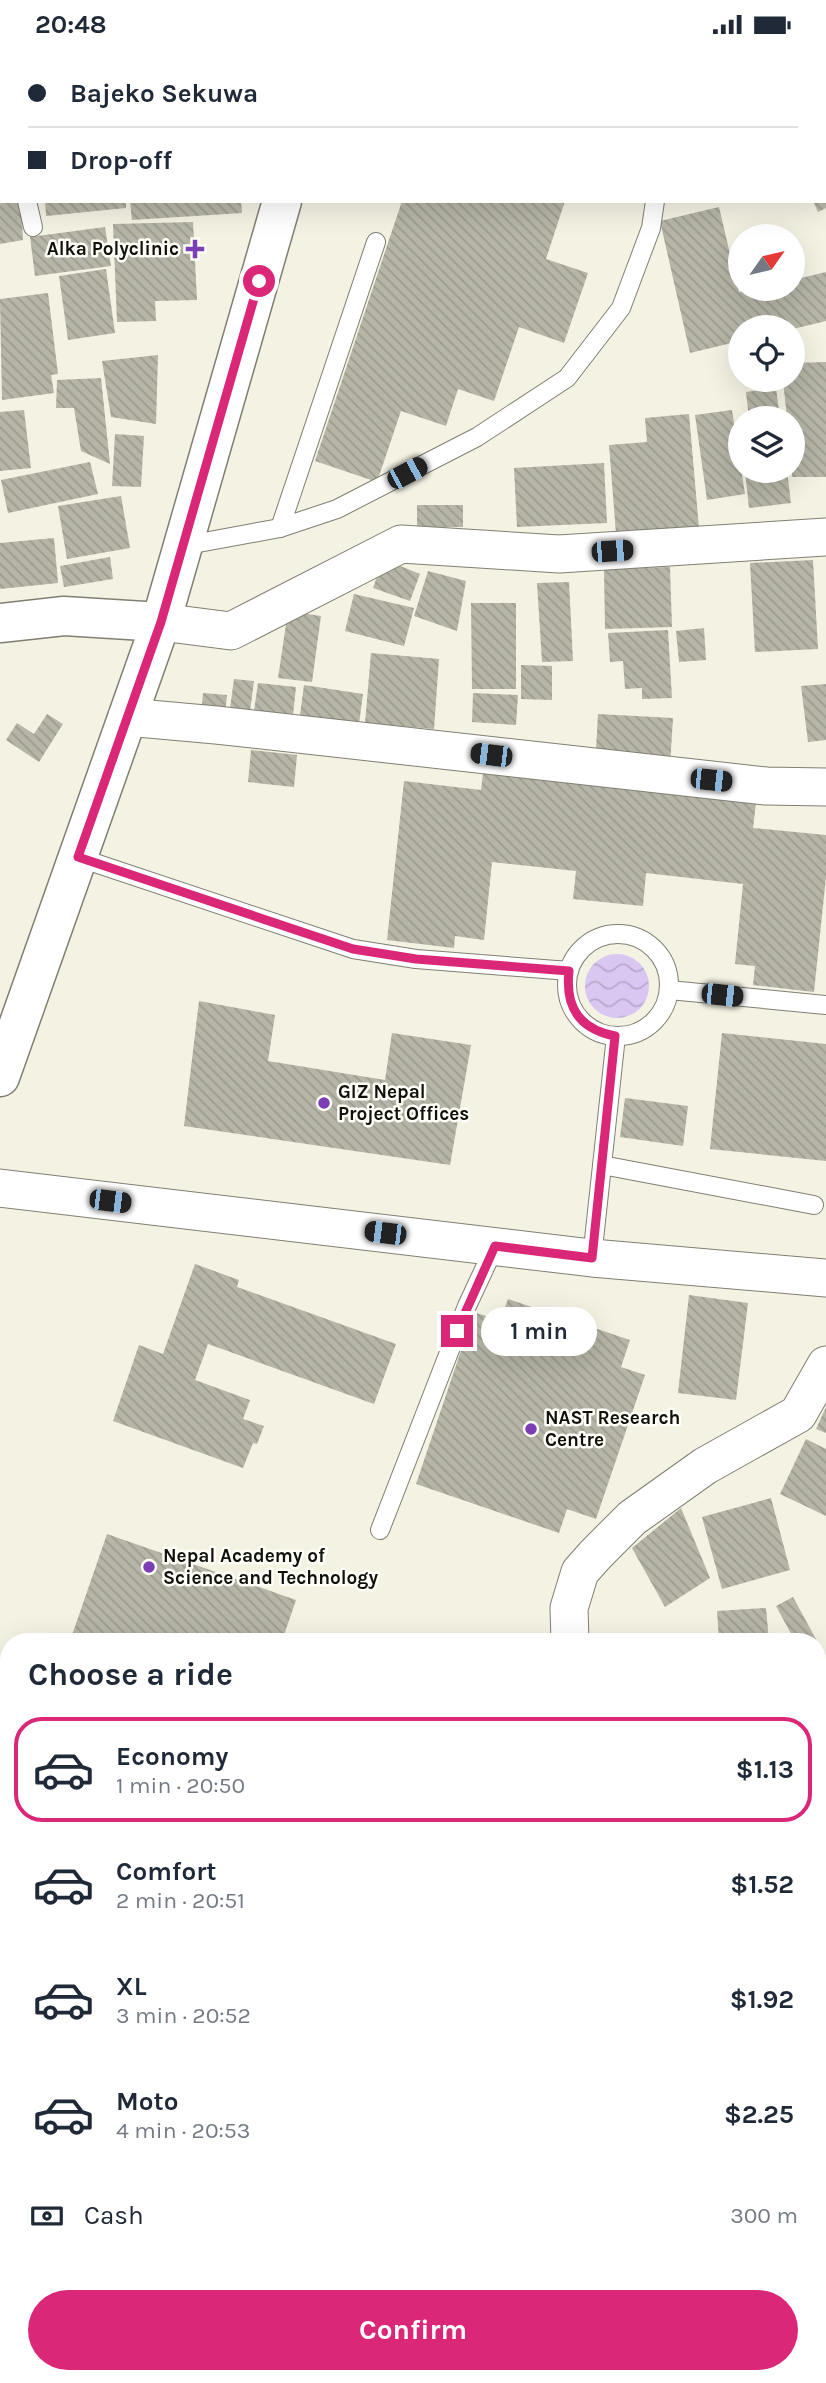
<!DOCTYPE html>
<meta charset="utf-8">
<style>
body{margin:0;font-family:Karla,sans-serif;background:#f2f2f3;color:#1f2937;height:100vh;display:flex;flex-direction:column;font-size:26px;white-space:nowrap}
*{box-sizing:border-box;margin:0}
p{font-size:23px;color:#747a83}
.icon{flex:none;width:38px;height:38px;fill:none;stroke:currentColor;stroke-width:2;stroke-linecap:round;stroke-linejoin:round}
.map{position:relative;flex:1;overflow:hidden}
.details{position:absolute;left:0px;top:1584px;width:826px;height:751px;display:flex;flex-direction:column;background:#fff;border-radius:28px 28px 0 0;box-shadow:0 7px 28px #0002}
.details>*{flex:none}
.guide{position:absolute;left:0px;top:0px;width:826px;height:154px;box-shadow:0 7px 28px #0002;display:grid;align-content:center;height:154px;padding:0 28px;background:#fff}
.needle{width:46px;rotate:56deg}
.fabs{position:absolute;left:728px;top:175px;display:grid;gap:14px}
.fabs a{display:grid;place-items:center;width:77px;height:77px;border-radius:50%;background:#fff;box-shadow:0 7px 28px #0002;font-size:35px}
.end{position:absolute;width:32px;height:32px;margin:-16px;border:9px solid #db2777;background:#fff;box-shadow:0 0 0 4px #fff}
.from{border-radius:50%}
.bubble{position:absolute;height:49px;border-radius:24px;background:#fff;box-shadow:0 7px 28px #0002;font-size:23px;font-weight:700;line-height:49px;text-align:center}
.car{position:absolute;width:21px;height:42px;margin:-21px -10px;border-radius:9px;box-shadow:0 0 5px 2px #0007;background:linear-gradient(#222 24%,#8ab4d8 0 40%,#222 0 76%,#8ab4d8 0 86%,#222 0)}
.guide b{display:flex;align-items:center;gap:24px;height:66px;font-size:26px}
.guide b+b{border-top:2px solid #e0e1e3}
.guide i{width:18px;height:18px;background:#1f2937}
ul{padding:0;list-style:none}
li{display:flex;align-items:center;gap:21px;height:105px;margin:0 14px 10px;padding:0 14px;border:4px solid transparent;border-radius:28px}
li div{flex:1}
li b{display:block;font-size:26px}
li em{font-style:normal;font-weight:700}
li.selected{border-color:#db2777}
li>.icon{width:63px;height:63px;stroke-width:1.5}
h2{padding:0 28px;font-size:32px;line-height:84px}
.pay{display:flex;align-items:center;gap:18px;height:77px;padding:0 28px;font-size:26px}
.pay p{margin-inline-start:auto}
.button{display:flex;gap:14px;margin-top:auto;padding:14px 28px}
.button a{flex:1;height:80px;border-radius:42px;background:#db2777;color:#fff;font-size:28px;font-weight:700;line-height:80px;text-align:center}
.status{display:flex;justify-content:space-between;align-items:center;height:49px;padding:0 35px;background:#fff;direction:ltr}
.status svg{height:19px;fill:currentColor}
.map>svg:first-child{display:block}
.water{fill:url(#water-waves)}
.building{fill:url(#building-back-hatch)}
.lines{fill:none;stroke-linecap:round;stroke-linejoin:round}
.service-casing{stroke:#807f72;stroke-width:20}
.minor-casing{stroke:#807f72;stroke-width:39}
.primary-casing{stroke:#807f72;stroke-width:41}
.service{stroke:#fff;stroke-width:18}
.minor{stroke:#fff;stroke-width:37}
.primary{stroke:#fff;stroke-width:38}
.route{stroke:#db2777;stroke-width:9}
.poi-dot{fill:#7c3eb4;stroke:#fffef8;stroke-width:2.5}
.labels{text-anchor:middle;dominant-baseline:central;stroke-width:5;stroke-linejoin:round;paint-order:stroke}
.poi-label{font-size:19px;font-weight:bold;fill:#11110c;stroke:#fffef8;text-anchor:start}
</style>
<div class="status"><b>20:48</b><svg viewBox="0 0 49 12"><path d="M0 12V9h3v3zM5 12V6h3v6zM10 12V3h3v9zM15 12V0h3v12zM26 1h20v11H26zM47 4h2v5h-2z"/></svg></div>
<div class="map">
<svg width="826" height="2334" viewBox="0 0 826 2334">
<defs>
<pattern id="water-waves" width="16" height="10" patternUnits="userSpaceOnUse" patternTransform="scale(1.75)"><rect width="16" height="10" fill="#d9c6f1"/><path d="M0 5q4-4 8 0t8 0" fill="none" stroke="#b9a9cd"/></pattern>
<pattern id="building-back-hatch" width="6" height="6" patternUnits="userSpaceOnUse" patternTransform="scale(1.75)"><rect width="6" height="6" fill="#b6b5a7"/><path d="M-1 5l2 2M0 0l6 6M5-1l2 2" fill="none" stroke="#9b9b8f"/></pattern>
</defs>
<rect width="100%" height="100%" fill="#f3f2e3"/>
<circle class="water" cx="617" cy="937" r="32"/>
<g class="building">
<polygon points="0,152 21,152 23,191 0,195"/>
<polygon points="45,152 126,152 126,159 46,167"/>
<polygon points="130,152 241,152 242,164 132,171"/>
<polygon points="402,152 565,152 546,210 588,224 564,294 519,278 494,352 458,340 446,377 401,362 377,433 315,412"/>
<polygon points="813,152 826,152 826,159 818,163"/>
<polygon points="719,158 739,243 754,240 793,240 793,231 826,223 826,272 793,280 793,278 740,278 740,292 690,304 660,172"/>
<polygon points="193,173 197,251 155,252 156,272 117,273 113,175"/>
<polygon points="105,178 111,217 35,227 30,188"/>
<polygon points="106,220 115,284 68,291 59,227"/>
<polygon points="48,244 58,325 51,326 54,344 2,351 0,250"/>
<polygon points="158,306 156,375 111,368 102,312"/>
<polygon points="826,313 826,428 792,428 793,369 787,369 783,331 793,331 793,314"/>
<polygon points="101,329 110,415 81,402 74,359 56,359 57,331"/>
<polygon points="776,339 780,369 749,369 746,343"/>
<polygon points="24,361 31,419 0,422 0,363"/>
<polygon points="732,361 745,445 707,451 695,366"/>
<polygon points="689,365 699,479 616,485 609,396 647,393 645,369"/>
<polygon points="115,385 144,387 141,438 112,437"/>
<polygon points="90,413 98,445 8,464 1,431"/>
<polygon points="604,414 607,474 517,478 514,419"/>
<polygon points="745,422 787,422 791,454 749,459"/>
<polygon points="121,447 130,499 67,510 58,457"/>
<rect x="417" y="456" width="46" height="22"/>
<polygon points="54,489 58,534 0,540 0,494"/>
<polygon points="110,508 113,530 64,538 60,517"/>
<polygon points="383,510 420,525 410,552 373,539"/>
<polygon points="813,511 818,600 755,603 750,514"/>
<polygon points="670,518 672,578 605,580 604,520"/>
<polygon points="428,522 466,532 457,582 414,567"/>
<polygon points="569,533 573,612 542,613 537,534"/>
<polygon points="354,545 414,559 404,597 345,582"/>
<polygon points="471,554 516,554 516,640 472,640"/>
<polygon points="288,562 321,567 312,633 278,629"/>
<polygon points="704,579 706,611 679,613 676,582"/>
<polygon points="668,581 672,649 642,650 642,639 625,640 623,612 610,613 608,584"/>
<polygon points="371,604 439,610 434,680 365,674"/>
<polygon points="521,616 552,617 552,651 521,650"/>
<polygon points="234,630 254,632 249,670 229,667"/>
<polygon points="258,634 296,638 292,675 253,669"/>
<polygon points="826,635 826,691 808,693 801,637"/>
<polygon points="304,636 363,645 359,675 300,666"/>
<polygon points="203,644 227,646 224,673 201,670"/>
<polygon points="473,644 518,646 516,676 472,673"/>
<polygon points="47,665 63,675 39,713 6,691 17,674 34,685"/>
<polygon points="598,665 673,669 670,717 596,701"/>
<polygon points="251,701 297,706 294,738 248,733"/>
<polygon points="483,724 756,754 753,779 826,786 826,828 814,943 753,936 755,917 735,915 743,835 646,824 643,857 573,850 576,822 492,813 484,891 455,887 454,899 387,891 404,732 481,741"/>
<polygon points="199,952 275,966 268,1012 385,1031 392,984 471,996 450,1116 184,1077"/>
<polygon points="722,984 826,995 826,1112 710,1100"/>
<polygon points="625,1049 688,1057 683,1097 620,1088"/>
<polygon points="195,1215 239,1231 237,1238 396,1295 374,1355 208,1295 195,1331 250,1351 243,1370 264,1377 257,1395 253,1394 243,1419 113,1372 139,1296 163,1305"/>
<polygon points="689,1246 748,1254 736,1351 678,1344"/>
<polygon points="508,1250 630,1291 621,1318 645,1326 596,1470 567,1460 559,1484 416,1435 474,1263 500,1272"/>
<polygon points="826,1358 826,1384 816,1380"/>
<polygon points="806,1390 826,1400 826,1467 780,1445"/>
<polygon points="771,1449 790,1521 722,1540 702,1468"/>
<polygon points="681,1459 710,1529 665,1558 632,1499"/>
<polygon points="107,1485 296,1551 282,1592 70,1592"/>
<polygon points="793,1548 817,1592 795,1592 776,1557"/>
<polygon points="766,1559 769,1592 719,1592 717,1562"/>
<polygon points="822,1629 826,1635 826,1654 817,1640 817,1632"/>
<polygon points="826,1665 826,1689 817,1675 817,1670"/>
<polygon points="824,1811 826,1814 826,1859 817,1864 817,1815"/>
<polygon points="817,2182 825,2184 818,2211 817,2211"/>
<polygon points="718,2326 750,2326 749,2334 717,2334"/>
<polygon points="754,2326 815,2326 816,2334 754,2334"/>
</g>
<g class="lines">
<g class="service-casing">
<g id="service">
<polyline points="8,0 8,2"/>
<polyline points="0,115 2,115"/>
<polyline points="27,152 33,178"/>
<polyline points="280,479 376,193"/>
<polyline points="182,497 280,479 337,460 477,388 567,329 621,259 651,179 655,152"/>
<polyline points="77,808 353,900 416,910 569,922"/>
<circle cx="618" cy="936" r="51"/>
<polyline points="669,941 826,956"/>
<polyline points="602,1116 814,1156"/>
<polyline points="592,1209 616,987"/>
<polyline points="380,1481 467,1257 495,1197"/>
<polyline points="0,1685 9,1702"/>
<polyline points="0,1757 9,1753"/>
</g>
</g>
<g class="minor-casing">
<g id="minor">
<polyline points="161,573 231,582 401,495 559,505 826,488"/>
<polyline points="127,668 216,676 766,737 826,738"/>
<polyline points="0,1139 592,1209 826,1229"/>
<polyline points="570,1592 569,1559 580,1523 596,1505 632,1469 705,1417 798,1365 826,1316"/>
<polyline points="817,2108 826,2108"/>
<polyline points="658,2334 658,2326"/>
</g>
</g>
<g class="primary-casing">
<g id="primary">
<polyline points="325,2 326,0"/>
<polyline points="0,574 64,567 161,573"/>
<polyline points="0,1028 161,573 282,152"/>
</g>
</g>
<use href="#service" class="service"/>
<use href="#minor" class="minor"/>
<use href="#primary" class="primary"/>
</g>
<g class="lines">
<path class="route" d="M259 232 161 573 78 808 353 900 416 910 569 922C565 958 579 980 615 987L592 1209 495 1197 457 1282"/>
</g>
<g class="poi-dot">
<path d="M191.5 189.5h7v7h7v7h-7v7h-7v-7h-7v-7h7z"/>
<circle cx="324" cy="1054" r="7"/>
<circle cx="531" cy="1380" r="7"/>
<circle cx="149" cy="1518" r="7"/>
</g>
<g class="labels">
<g class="poi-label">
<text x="179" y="200" text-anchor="end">Alka Polyclinic</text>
<text x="338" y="1043">GIZ Nepal<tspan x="338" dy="22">Project Offices</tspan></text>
<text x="545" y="1369">NAST Research<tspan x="545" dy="22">Centre</tspan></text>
<text x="163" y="1507">Nepal Academy of<tspan x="163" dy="22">Science and Technology</tspan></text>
</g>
</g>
</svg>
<div class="fabs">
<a><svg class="needle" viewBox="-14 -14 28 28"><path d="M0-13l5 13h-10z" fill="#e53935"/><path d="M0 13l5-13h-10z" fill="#747a83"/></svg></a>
<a><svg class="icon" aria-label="locate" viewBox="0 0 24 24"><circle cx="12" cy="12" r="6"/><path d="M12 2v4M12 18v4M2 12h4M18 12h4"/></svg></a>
<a><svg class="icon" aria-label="layers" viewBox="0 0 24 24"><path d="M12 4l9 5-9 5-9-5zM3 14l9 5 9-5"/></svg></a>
</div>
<i class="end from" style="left:259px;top:232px"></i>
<i class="end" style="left:457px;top:1282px"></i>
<div class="bubble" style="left:481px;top:1258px;width:116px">1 min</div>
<i class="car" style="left:407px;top:424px;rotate:62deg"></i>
<i class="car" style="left:612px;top:502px;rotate:86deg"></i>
<i class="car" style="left:491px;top:706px;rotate:277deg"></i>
<i class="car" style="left:711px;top:731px;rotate:96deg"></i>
<i class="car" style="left:722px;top:946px;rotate:96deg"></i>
<i class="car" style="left:110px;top:1152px;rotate:97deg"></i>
<i class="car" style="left:385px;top:1184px;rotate:277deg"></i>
<div class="guide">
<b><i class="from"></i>Bajeko Sekuwa</b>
<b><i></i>Drop-off</b>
</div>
<section class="details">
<h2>Choose a ride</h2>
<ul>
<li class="selected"><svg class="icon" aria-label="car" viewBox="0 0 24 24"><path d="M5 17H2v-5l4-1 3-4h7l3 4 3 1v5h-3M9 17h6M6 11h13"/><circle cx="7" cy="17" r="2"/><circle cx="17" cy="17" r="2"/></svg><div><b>Economy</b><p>1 min · 20:50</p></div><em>$1.13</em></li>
<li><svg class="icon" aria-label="car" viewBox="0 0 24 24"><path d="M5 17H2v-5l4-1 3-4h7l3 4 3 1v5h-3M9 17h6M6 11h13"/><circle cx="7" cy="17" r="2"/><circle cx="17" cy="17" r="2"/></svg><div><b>Comfort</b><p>2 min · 20:51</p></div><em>$1.52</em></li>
<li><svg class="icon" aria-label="car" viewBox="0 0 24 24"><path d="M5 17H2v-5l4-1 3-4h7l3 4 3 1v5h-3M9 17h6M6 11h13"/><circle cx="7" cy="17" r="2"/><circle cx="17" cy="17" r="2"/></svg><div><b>XL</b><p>3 min · 20:52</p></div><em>$1.92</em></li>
<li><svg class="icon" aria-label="car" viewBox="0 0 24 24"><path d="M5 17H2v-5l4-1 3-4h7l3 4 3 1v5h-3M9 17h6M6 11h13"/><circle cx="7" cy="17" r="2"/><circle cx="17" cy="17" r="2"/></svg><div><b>Moto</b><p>4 min · 20:53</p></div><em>$2.25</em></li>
</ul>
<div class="pay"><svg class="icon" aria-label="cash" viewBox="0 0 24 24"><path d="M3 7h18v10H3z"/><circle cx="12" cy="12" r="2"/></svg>Cash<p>300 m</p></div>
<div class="button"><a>Confirm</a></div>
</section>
</div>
